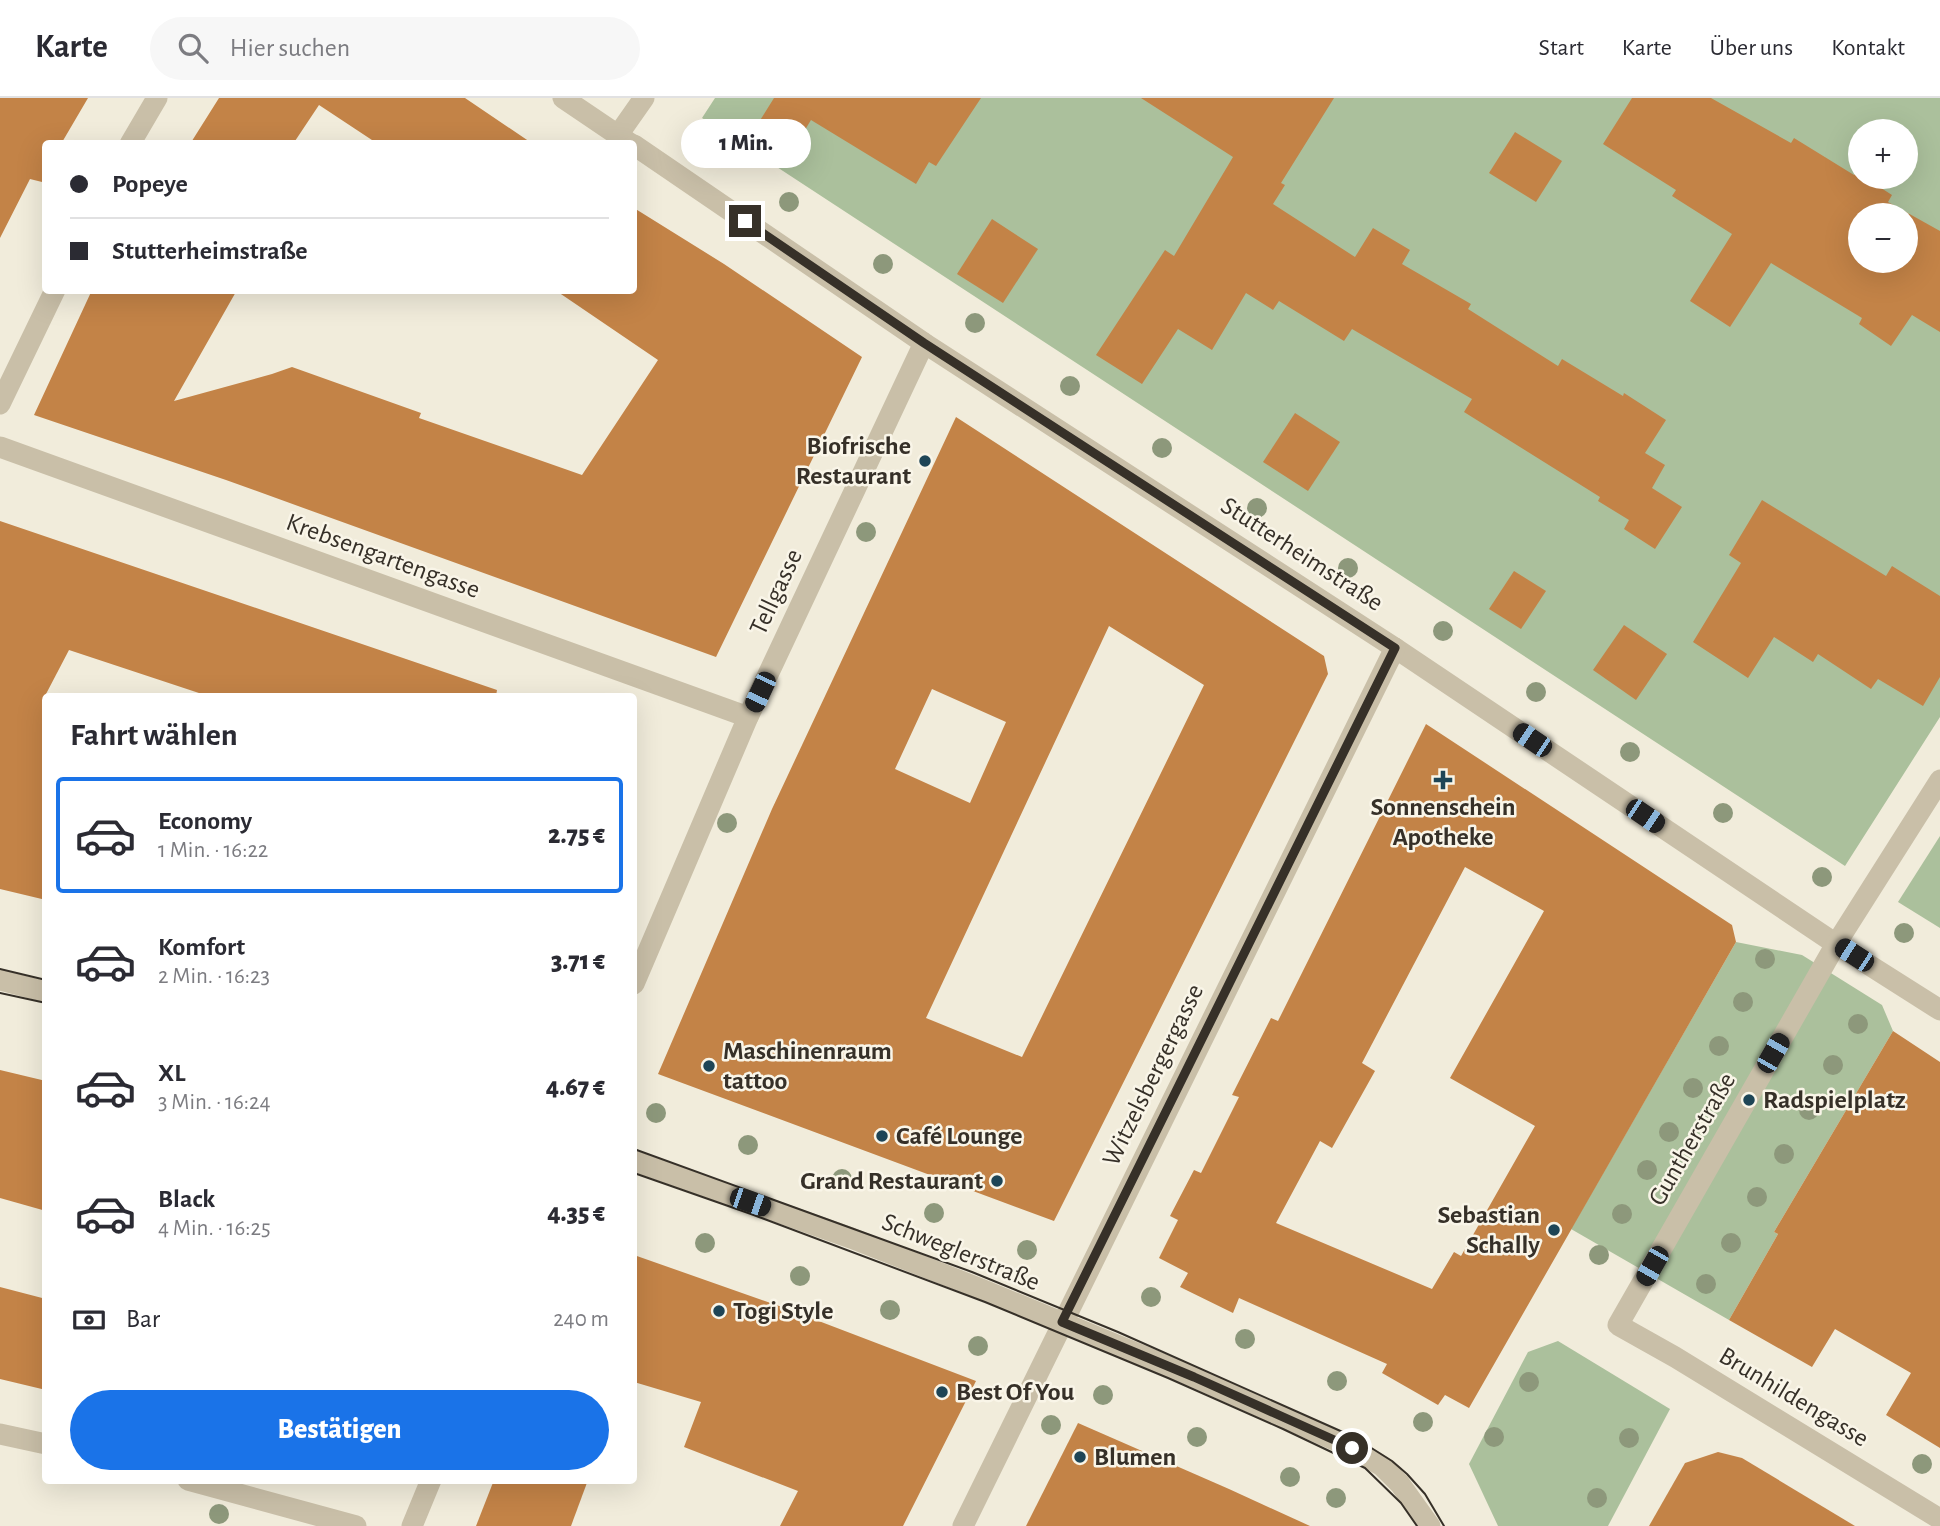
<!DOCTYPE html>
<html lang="de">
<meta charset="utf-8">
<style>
body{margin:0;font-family:"Alegreya Sans",sans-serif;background:#f7f7f7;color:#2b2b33;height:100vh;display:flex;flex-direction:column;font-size:26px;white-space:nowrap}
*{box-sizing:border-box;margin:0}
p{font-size:23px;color:#7c7c81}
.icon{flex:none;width:38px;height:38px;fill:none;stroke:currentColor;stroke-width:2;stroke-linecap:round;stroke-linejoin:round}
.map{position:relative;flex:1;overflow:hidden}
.drawer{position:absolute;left:42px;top:595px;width:595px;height:791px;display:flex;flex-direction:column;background:#fff;border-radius:7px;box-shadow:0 7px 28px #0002}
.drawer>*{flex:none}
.top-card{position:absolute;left:42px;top:42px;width:595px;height:154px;border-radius:7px;box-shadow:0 7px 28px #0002;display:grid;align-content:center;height:154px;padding:0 28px;background:#fff}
.tools{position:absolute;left:1848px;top:21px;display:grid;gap:14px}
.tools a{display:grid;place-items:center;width:70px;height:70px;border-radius:50%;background:#fff;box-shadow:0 7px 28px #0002;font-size:35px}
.end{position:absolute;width:32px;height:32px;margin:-16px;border:9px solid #363028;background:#fff;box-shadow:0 0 0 4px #fff}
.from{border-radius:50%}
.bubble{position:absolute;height:49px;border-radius:24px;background:#fff;box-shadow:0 7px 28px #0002;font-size:23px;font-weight:800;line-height:49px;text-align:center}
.car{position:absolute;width:21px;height:42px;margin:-21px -10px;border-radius:9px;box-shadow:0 0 5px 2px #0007;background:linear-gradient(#222 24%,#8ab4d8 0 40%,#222 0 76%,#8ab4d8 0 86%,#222 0)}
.top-card b{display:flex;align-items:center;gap:24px;height:66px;font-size:26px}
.top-card b+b{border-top:2px solid #e1e1e2}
.top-card i{width:18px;height:18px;background:#2b2b33}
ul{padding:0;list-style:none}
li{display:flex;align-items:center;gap:21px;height:116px;margin:0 14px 10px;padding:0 14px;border:4px solid transparent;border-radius:7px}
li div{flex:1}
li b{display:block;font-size:26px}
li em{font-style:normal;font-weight:800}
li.current{border-color:#1a73e8}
li>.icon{width:63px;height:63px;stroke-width:1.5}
h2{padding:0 28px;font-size:32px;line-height:84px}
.pay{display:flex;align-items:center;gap:18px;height:77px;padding:0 28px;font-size:26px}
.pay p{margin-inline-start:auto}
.primary-button{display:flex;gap:14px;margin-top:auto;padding:14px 28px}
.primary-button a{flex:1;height:80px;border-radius:42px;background:#1a73e8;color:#fff;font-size:28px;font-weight:800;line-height:80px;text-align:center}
header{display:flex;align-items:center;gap:42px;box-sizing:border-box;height:98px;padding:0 35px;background:#fff;border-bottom:2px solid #e1e1e2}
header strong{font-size:33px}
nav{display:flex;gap:38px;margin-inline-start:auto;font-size:24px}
.search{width:490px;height:63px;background:#f7f7f7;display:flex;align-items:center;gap:18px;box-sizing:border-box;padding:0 24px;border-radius:38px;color:#7c7c81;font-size:26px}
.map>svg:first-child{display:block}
.green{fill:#abc09c;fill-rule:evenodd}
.building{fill:#c38347;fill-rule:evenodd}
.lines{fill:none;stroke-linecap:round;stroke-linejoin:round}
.minor{stroke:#c9bfa8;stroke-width:21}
.tram{stroke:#363028;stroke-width:2}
.tree{fill:#8d987b}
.route{stroke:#363028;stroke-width:9}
.poi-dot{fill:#1e4556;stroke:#f9f5e8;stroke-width:2.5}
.labels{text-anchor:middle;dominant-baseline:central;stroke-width:5;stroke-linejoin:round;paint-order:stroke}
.poi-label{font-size:26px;font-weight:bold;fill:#363028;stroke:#f9f5e8;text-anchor:start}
.street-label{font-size:26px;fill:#363028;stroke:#f9f5e8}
</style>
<header>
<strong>Karte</strong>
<div class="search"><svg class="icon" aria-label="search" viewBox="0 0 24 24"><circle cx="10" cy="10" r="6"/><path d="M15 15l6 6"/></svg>Hier suchen</div>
<nav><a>Start</a><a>Karte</a><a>Über uns</a><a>Kontakt</a></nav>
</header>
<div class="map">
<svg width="1940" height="1428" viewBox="0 0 1940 1428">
<rect width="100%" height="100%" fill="#f1ecdb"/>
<g class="green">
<path d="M715 0H1940V619L1845 768 702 20ZM1860 33H1906V79H1860ZM1860 117H1906V163H1860Z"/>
<polygon points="1940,738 1940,830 1898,804"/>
<polygon points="1736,844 1802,857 1882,907 1893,933 1774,1134 1778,1136 1729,1222 1571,1131"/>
<polygon points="1558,1243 1670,1311 1608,1428 1498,1428 1469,1366 1528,1254"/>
</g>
<g class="building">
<polygon points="0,0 88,0 61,46 46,46 46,85 30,81 0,140"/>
<polygon points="219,0 465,0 533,46 378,46 319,7 293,46 190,46"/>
<polygon points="774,0 981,0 936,68 929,64 916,86 811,22 786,63 749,40"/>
<polygon points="1141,0 1334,0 1281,85 1285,87 1273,106 1355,159 1373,130 1410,152 1402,166 1471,206 1468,211 1558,268 1562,261 1623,298 1624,295 1666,322 1645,355 1665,367 1652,390 1682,409 1655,451 1624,431 1629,422 1598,403 1600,399 1464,314 1472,301 1352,231 1344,243 1279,203 1273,212 1246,195 1212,252 1178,231 1142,286 1096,257 1165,152 1174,158 1233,59"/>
<path d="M1632 0H1711L1791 45 1794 40 1854 77 1856 74 1892 97 1888 104 1940 133V234L1912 217 1891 248 1859 226 1862 220 1771 165 1730 229 1690 203 1732 136 1672 98 1676 92 1603 46ZM1860 117H1906V163H1860Z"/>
<polygon points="1515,34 1562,63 1536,104 1489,75"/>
<polygon points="634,110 724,166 862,259 716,559 226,382 34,317 92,192 237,192 174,303 272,276 292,269 421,315 419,320 582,377 658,262 555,192 634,192"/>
<polygon points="992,121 1038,151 1003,205 957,176"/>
<polygon points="1295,315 1340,344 1308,393 1263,364"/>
<path d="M956 319 1324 558 1328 576 1054 1123 658 976 772 711ZM1109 528 1204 587 1022 959 926 920ZM932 591 1006 624 970 705 895 671Z"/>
<polygon points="1762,402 1886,478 1892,468 1940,498 1940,579 1923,608 1878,581 1871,591 1818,556 1813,564 1774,539 1748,580 1693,544 1741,465 1729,457"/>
<polygon points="0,423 497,592 496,598 208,598 69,552 46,596 46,802 0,791"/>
<polygon points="1514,473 1546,493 1521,531 1489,511"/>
<polygon points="1624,527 1667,556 1636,602 1593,572"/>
<path d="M1426 626 1732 827 1736 844 1469 1310 1445 1297 1438 1307 1382 1275 1387 1266 1239 1200 1233 1215 1180 1189 1188 1175 1159 1160 1178 1122 1170 1118 1194 1072 1201 1075 1239 999 1232 997 1271 920 1278 923ZM1465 769 1544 813 1450 980 1535 1028 1461 1158 1454 1154 1432 1191 1276 1125 1320 1043 1332 1050 1375 973 1362 965Z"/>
<polygon points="1893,933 1940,964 1940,1350 1886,1317 1911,1275 1835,1231 1812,1269 1729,1222 1778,1136 1774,1134"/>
<polygon points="0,972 46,983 46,1113 0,1100"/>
<polygon points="634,1157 782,1209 976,1283 903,1428 780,1428 798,1393 684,1349 701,1304 634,1284"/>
<polygon points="0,1189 46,1201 46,1292 0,1281"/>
<polygon points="1078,1325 1229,1391 1310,1428 1026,1428"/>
<polygon points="1718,1354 1742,1360 1855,1428 1649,1428 1685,1365"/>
<polygon points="494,1382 588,1382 571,1428 476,1428"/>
</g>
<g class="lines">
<g class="minor">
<polyline points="563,0 631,46"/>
<polyline points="618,37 644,0"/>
<polyline points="130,46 157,0"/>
<polyline points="634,47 924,245 1395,550 1836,846 1940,912"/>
<polyline points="0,306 55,192"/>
<polyline points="0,349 748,619"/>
<polyline points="1940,682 1836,846 1618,1227 1675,1259 1940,1421"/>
<polyline points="0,882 46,894"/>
<polyline points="634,886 748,619 924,245"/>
<polyline points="634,1063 851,1140 981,1191 1194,1279 1352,1350 1382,1368 1400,1386 1430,1428"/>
<polyline points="0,1336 46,1346"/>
<polyline points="188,1382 356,1428"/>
<polyline points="412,1428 431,1382"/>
<polyline points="963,1428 1395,550"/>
</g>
<g class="tram">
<polyline points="0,871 46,882"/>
<polyline points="0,895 46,905"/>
<polyline points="634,1051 972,1174 1118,1234 1354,1339 1392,1363 1407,1376 1425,1396 1444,1428"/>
<polyline points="634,1075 751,1116 985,1204 1168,1280 1283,1331 1365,1370 1401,1405 1417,1428"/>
</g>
</g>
<g class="tree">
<circle cx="696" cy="44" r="10"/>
<circle cx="789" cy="104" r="10"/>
<circle cx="883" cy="166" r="10"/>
<circle cx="975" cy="225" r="10"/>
<circle cx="1070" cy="288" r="10"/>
<circle cx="1162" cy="350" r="10"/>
<circle cx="1257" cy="410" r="10"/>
<circle cx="866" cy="434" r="10"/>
<circle cx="1348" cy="470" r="10"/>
<circle cx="1443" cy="533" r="10"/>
<circle cx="1536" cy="594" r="10"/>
<circle cx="1630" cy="654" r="10"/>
<circle cx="1723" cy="715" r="10"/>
<circle cx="727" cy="725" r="10"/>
<circle cx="1822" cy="779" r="10"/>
<circle cx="1904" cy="835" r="10"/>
<circle cx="1765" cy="861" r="10"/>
<circle cx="1743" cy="904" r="10"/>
<circle cx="1858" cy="926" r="10"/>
<circle cx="1719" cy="948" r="10"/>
<circle cx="1833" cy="967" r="10"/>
<circle cx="1693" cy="990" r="10"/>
<circle cx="1809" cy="1012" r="10"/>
<circle cx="656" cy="1015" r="10"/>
<circle cx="1669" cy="1034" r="10"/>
<circle cx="748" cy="1047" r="10"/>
<circle cx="1784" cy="1056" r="10"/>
<circle cx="1647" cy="1072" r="10"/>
<circle cx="842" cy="1081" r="10"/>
<circle cx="1757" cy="1099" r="10"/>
<circle cx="934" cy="1115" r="10"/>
<circle cx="1622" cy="1116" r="10"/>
<circle cx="705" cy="1145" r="10"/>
<circle cx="1731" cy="1145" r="10"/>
<circle cx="1027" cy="1152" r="10"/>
<circle cx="1599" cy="1157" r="10"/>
<circle cx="800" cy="1178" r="10"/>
<circle cx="1706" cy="1186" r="10"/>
<circle cx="1151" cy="1199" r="10"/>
<circle cx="890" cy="1212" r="10"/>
<circle cx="1245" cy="1241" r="10"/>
<circle cx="978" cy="1248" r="10"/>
<circle cx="1337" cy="1283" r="10"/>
<circle cx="1529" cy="1284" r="10"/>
<circle cx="1103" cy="1297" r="10"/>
<circle cx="1423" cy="1324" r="10"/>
<circle cx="1051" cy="1327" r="10"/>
<circle cx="1197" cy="1339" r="10"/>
<circle cx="1494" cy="1339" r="10"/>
<circle cx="1629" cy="1340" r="10"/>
<circle cx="1922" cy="1366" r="10"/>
<circle cx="1290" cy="1379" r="10"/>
<circle cx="1336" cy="1400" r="10"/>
<circle cx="1597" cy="1400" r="10"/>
<circle cx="219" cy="1416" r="10"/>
</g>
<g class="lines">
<polyline class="route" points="745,123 924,245 1395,550 1062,1224 1194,1279 1352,1350"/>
</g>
<g class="poi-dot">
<circle cx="925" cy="363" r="7"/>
<path d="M1439.5 671.5h7v7h7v7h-7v7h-7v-7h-7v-7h7z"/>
<circle cx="709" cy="968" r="7"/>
<circle cx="1749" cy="1002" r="7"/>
<circle cx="882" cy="1038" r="7"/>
<circle cx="997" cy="1083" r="7"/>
<circle cx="1554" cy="1132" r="7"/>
<circle cx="719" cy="1213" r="7"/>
<circle cx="942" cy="1294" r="7"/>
<circle cx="1080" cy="1359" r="7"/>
</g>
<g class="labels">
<g class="poi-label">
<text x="911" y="348" text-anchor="end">Biofrische<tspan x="911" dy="30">Restaurant</tspan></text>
<text x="1443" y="709" text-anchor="middle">Sonnenschein<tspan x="1443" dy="30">Apotheke</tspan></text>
<text x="723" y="953">Maschinenraum<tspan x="723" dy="30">tattoo</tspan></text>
<text x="1763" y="1002">Radspielplatz</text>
<text x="896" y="1038">Café Lounge</text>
<text x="983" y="1083" text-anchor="end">Grand Restaurant</text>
<text x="1540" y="1117" text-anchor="end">Sebastian<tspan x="1540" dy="30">Schally</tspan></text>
<text x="733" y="1213">Togi Style</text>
<text x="956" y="1294">Best Of You</text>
<text x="1094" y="1359">Blumen</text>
</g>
<g class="street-label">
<text transform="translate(1302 456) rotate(33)">Stutterheimstraße</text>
<text transform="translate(383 458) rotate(20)">Krebsengartengasse</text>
<text transform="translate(776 494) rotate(-65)">Tellgasse</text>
<text transform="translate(1153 977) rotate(-64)">Witzelsbergergasse</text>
<text transform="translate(1692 1041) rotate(-60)">Guntherstraße</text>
<text transform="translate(961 1154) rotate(22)">Schweglerstraße</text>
<text transform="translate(1794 1299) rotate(31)">Brunhildengasse</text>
</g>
</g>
</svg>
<div class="tools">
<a>+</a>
<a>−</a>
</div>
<i class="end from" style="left:1352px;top:1350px"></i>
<i class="end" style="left:745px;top:123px"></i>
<div class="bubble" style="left:681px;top:21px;width:130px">1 Min.</div>
<i class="car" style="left:760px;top:594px;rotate:205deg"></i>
<i class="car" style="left:1532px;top:642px;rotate:304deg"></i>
<i class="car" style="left:1645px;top:718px;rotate:124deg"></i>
<i class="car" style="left:1854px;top:857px;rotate:303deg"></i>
<i class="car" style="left:1773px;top:955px;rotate:30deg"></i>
<i class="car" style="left:750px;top:1104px;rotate:109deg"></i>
<i class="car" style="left:1652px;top:1168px;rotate:210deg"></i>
<div class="top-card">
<b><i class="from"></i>Popeye</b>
<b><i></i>Stutterheimstraße</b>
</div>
<section class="drawer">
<h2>Fahrt wählen</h2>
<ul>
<li class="current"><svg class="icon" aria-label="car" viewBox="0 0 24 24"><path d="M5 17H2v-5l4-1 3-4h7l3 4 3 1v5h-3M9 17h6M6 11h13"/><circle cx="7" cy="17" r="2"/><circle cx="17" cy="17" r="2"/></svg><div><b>Economy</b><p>1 Min. · 16:22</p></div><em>2.75 €</em></li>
<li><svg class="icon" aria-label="car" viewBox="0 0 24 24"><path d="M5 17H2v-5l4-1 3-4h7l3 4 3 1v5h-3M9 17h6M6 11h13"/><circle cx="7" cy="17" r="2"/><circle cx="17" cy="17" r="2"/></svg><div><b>Komfort</b><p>2 Min. · 16:23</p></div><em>3.71 €</em></li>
<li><svg class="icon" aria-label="car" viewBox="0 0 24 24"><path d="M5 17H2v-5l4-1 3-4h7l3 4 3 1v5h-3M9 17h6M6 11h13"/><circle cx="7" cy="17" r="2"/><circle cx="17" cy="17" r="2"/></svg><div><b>XL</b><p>3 Min. · 16:24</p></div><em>4.67 €</em></li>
<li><svg class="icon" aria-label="car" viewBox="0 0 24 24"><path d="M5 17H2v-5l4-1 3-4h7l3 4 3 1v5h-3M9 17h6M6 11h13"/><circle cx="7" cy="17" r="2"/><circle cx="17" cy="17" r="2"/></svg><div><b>Black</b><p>4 Min. · 16:25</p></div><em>4.35 €</em></li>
</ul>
<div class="pay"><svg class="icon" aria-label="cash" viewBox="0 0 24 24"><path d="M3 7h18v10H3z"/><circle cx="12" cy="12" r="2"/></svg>Bar<p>240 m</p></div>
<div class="primary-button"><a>Bestätigen</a></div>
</section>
</div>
